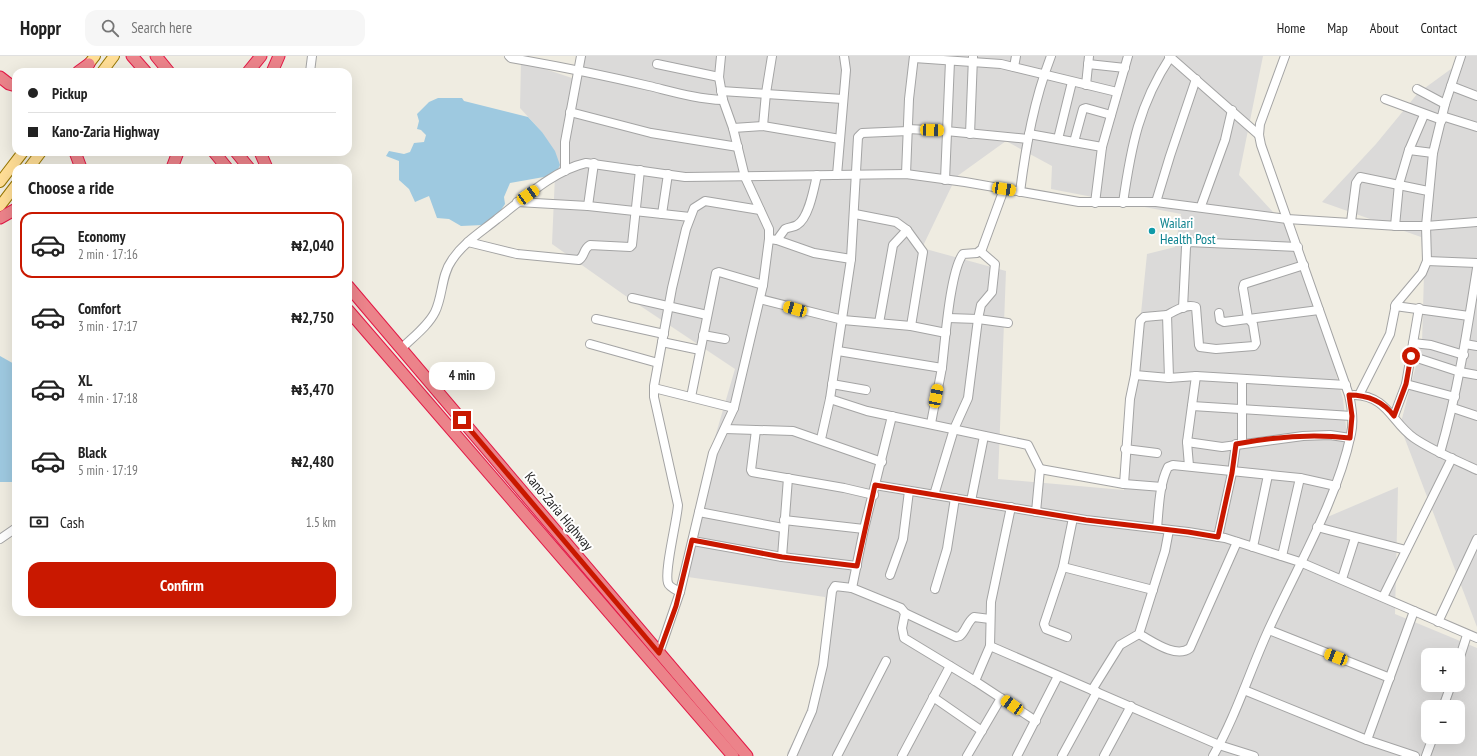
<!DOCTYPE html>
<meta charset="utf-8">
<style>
body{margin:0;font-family:"PT Sans Narrow",sans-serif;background:#f6f6f6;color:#222;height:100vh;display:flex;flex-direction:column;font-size:15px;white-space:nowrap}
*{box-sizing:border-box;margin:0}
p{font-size:13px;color:#767676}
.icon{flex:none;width:22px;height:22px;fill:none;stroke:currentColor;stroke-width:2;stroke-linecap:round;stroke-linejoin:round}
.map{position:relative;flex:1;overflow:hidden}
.panel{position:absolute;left:12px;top:108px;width:340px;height:452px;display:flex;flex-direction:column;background:#fff;border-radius:12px;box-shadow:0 4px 16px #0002}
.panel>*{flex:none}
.banner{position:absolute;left:12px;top:12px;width:340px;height:88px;border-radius:12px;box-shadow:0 4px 16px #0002;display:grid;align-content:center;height:88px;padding:0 16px;background:#fff}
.fabs{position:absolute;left:1421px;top:592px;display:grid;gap:8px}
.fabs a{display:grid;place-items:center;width:44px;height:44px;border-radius:8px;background:#fff;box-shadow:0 4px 16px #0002;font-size:20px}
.end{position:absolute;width:18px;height:18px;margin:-9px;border:5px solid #c91800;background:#fff;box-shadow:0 0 0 2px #fff}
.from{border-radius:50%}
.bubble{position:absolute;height:28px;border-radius:12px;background:#fff;box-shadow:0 4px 16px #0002;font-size:13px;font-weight:800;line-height:28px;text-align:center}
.car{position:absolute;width:12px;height:24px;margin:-12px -6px;border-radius:5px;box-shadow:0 0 3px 1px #0007;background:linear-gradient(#f5c518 24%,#345 0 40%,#f5c518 0 76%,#345 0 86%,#f5c518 0)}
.banner b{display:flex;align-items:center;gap:14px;height:38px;font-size:15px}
.banner b+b{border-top:1px solid #e0e0e0}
.banner i{width:10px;height:10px;background:#222}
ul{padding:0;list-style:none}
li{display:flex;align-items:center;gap:12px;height:66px;margin:0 8px 6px;padding:0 8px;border:2px solid transparent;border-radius:12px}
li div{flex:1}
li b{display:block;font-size:15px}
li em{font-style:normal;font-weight:800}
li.on{border-color:#c91800}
li>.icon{width:36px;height:36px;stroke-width:1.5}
h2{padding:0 16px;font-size:18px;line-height:48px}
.pay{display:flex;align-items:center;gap:10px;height:44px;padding:0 16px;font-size:15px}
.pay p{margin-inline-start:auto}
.action{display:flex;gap:8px;margin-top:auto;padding:8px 16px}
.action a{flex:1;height:46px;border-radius:12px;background:#c91800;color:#fff;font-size:16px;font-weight:800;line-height:46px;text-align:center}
header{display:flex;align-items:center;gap:24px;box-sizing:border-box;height:56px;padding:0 20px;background:#fff;border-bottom:1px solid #e0e0e0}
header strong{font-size:19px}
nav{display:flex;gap:22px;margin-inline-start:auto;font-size:14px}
.search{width:280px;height:36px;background:#f6f6f6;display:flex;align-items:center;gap:10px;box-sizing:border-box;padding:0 14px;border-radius:12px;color:#767676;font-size:15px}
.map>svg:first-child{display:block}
.residential{fill:#dbdad9;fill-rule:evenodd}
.water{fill:#9ec9e0}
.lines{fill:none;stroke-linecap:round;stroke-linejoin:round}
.minor-casing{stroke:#a4a4a4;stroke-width:10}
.major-casing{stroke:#957500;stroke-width:12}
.highway-casing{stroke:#e31846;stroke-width:13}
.minor{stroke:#fff;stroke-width:8}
.major{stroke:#ffde96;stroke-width:10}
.highway{stroke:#ec838a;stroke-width:11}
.route{stroke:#c91800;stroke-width:5}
.culture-dot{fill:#0f9aa8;stroke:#fff;stroke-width:1.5}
.labels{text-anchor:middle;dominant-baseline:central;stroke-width:4;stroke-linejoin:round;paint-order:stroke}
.culture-label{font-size:14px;fill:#0d838f;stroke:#fff;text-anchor:start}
.street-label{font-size:14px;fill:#1d1d1d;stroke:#fff}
</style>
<header>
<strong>Hoppr</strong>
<div class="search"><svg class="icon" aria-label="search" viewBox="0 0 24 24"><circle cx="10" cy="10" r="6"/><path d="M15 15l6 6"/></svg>Search here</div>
<nav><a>Home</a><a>Map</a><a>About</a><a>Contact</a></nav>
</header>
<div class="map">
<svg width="1477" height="700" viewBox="0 0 1477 700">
<rect width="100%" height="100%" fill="#efece1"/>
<g class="residential">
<path d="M580 0H1263L1239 119 1284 168 1331 300 1343 343 1347 380 1325 462 1398 431 1395 558 1477 592V700H791L787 697 812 651 823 587 825 541 681 520 708 405 735 313 630 243 552 188 555 119 542 76 520 52 521 5 572 22ZM1006 85 1052 110 1051 133 1181 158 1175 191 1147 198 1139 277 1128 342 1124 434 998 423 1006 215 922 192 956 121ZM1428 599H1458V629H1428ZM1428 651H1458V681H1428Z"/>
<polygon points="1462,0 1477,0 1477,571 1400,370 1422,287 1424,218 1421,181 1322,146 1376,88 1418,37 1462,5"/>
</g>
<g class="water">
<polygon points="438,42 462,42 464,45 528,61 542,76 555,95 560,109 555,119 510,127 504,141 505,148 497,160 483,169 461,170 449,163 437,162 429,140 415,146 409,133 399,124 399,105 386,100 389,95 404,98 410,96 414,87 424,86 426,79 421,74 417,73 419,65 417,58 429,46"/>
<polygon points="0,300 16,309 16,426 0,426"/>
</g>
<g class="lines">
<g class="minor-casing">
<g id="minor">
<path d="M509 0 511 2C557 10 603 19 649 30 674 36 697 43 723 44"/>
<polyline points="1169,0 1259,79"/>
<polyline points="914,2 1001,8 1117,36"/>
<polyline points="657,8 719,21"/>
<polyline points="1088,8 1125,12"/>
<polyline points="1014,11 1016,0"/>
<polyline points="310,16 312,0"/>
<polyline points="1086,29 1089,0"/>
<polyline points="1451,30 1477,40"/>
<polyline points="1417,33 1445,48"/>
<polyline points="721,35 843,43"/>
<polyline points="1385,43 1442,64"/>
<polyline points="570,56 651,77 738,91"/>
<polyline points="1442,60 1477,71"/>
<polyline points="763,70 766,37 772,0"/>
<polyline points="733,72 763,70 840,83"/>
<polyline points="908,73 946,75 1028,83"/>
<polyline points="970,78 973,1"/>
<polyline points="1029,78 1102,91"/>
<polyline points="1058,83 1072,26"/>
<polyline points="1074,86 1083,53 1086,52 1111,59"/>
<polyline points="1409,94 1433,97"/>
<polyline points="565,115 565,86 581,0"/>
<polyline points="906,118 909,43 914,0"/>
<polyline points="837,119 846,14 844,0"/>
<polyline points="945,124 950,5"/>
<path d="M1020 136C1026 89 1034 44 1051 0"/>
<polyline points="517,146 588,150 690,161"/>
<polyline points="1156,146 1170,100 1196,23"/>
<polyline points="1095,147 1102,91 1128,0"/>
<path d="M1123 147C1131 91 1139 48 1171 0"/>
<polyline points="588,150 594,107"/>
<polyline points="1201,150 1225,84 1232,54"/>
<polyline points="662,158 668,118"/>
<polyline points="855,158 896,166 907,174 923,196 911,270"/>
<polyline points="1351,166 1356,127 1360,121 1428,135"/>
<polyline points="1395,170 1399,128 1409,94 1424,59"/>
<path d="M769 183 777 184 785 173C789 171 794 171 797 169 809 162 814 132 817 119"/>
<polyline points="777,184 814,197 851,203"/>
<path d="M468 186 517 198 579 204C585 200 583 193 590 189L630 191 632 189 640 114"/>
<polyline points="1427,205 1477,207"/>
<polyline points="632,242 707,259"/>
<polyline points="760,243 843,264 911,270 946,277"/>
<polyline points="1395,250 1469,260"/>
<polyline points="1183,252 1186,191 1188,186 1298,191"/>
<polyline points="1219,257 1220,264 1224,266 1319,254"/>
<polyline points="948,262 978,263 1008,267"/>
<polyline points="596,263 664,278"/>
<polyline points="879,267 893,189 907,174"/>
<polyline points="703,279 725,283"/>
<polyline points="662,286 700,294"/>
<polyline points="1413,287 1431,289 1464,299"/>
<polyline points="590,288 658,307"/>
<polyline points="1465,288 1477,290"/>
<path d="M402 292C413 281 428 270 435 256 443 240 441 219 452 204 463 187 481 176 497 163 522 144 554 114 586 107L685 121 906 118 965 126 1079 146H1156L1287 163 1398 170H1426L1477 166"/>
<polyline points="838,295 942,312"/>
<polyline points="1411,300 1460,316 1477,319"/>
<polyline points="1135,319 1169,322 1196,320 1346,329"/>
<path d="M1169 322 1167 259C1175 255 1187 247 1196 251L1199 289 1200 291 1216 293 1254 290 1256 287 1253 268 1248 262 1243 232 1244 228 1304 209"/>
<polyline points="1242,323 1242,387"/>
<polyline points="832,328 866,334"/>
<polyline points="1406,328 1455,341"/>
<polyline points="654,332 734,352"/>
<path d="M1354 339C1388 340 1391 366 1414 382 1433 395 1456 404 1477 414"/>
<polyline points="1359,339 1390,278 1396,248 1422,217 1427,205 1426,170 1433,97 1445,48 1461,0"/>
<polyline points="691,341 716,217 719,216 763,229"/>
<polyline points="830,343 867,355 1028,389 1040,413 1036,456"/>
<polyline points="1192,350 1352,360"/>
<polyline points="1453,352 1477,360"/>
<polyline points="1394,360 1406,328 1419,252"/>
<path d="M931 368C934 349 939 330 942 311 945 286 950 215 963 198L977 197 982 193 1004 133"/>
<polyline points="725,373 793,375 882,406"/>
<polyline points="756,374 751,414 752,416 844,432 874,439"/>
<polyline points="821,383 830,343 851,203 858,81 862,77 908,75"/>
<polyline points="1187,386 1222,391 1303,380 1330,379 1350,382"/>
<polyline points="1125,393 1157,397"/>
<path d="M1440 397C1458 335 1467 276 1477 212"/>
<polyline points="1189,410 1187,386 1196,320"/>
<polyline points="1040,413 1124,428 1162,431"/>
<polyline points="1124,428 1130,343 1135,319 1140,265 1144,261 1167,259"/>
<polyline points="875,429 1086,464 1188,476 1225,482 1300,506 1477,582"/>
<polyline points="934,439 954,373 968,342 978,263 981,249 992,236 995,208 980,195"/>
<polyline points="971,445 984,380"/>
<polyline points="699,456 783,472"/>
<polyline points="784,464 864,473"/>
<polyline points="1317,471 1406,494"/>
<path d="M1157 472C1159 452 1159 429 1168 411L1173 409 1300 422 1336 430"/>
<polyline points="1218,481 1232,417 1236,388"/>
<polyline points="0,483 16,472"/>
<polyline points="693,485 782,501 857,510"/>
<polyline points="1253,491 1268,419"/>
<polyline points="1282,500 1300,422"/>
<polyline points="782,501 788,422"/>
<polyline points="1063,511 1153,534"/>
<polyline points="890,519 903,483 909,435"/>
<polyline points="1342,523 1355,482"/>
<polyline points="852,532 864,473 892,360"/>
<polyline points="935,533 947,493 955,442"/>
<path d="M680 536C676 534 669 531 668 527 664 515 677 465 678 449L654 341V330L672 232 686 173 694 152 705 145 760 154"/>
<polyline points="1383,541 1452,402"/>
<path d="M905 557 956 581 960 580C966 575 967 566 974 561L990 563"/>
<polyline points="1438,566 1477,483"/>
<polyline points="1269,574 1390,622"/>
<path d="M1139 578C1152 585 1176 603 1190 592L1237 486"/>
<polyline points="1067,581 1046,573 1044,568 1063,511 1073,462"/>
<polyline points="990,590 1219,689 1254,700"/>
<polyline points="659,597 680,536 713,397 734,352 763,229 769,183 769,173 745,121 733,72 723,44 719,21 721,0"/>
<polyline points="1458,607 1467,579"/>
<polyline points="975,625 990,590 991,546 1011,451"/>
<polyline points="1092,634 1120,589 1139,578 1165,495 1169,474"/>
<polyline points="1244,634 1367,684 1415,700"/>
<polyline points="933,641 982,675"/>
<polyline points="1443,651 1451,629"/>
<polyline points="1367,684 1414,555"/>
<polyline points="792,700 812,655 823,609 832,535 835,530 852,532 901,552 905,557 902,572 904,582 975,625 1036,665"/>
<polyline points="837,700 886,605"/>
<polyline points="902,700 950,610"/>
<polyline points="967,700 1001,642"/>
<polyline points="1017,700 1058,620"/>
<polyline points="1062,700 1097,636"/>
<polyline points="1104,700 1131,650"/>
<path d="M1213 700C1236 660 1249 617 1268 575 1296 513 1337 445 1351 378 1354 365 1352 352 1349 339L1261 89 1259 79 1260 68 1285 0"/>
<polyline points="1426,700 1433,681"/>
</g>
</g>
<g class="major-casing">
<g id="major">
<polyline points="84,14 95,0"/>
<polyline points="102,16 114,0"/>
<polyline points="29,112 41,96"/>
<polyline points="0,126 23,96"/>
<polyline points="0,150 16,129"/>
</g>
</g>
<g class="highway-casing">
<g id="highway">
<polyline points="132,0 146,16"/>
<polyline points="156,0 169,16"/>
<polyline points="78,16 89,8"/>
<polyline points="248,16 261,0"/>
<polyline points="272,16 279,0"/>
<polyline points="0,21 9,28 16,30"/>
<polyline points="75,96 81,112"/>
<polyline points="214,96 227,112"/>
<polyline points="236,96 249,112"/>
<polyline points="260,96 267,112"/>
<polyline points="172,112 178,96"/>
<polyline points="0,162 16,153"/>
<polyline points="348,230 747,700"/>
<polyline points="348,254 733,700"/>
</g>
</g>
<use href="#minor" class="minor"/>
<use href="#major" class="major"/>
<use href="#highway" class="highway"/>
</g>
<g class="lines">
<path class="route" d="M462 364 659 597 676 550 692 484 782 501 857 510 875 429 1086 464 1188 476 1218 481 1232 417 1236 388C1272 381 1314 378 1350 382L1352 360 1349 339C1368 339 1383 345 1394 360L1406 328 1411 300"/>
</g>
<circle class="culture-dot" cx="1152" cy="175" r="4"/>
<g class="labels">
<g class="culture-label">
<text x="1160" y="167">Wailari<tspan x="1160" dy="16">Health Post</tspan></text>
</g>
<g class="street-label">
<text transform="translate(559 455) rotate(50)">Kano-Zaria Highway</text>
</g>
</g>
</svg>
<div class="fabs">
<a>+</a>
<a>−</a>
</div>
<i class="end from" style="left:1411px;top:300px"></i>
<i class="end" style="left:462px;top:364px"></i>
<div class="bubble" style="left:429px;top:306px;width:66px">4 min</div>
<i class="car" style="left:932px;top:74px;rotate:92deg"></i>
<i class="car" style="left:1004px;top:133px;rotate:99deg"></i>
<i class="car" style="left:528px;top:139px;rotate:56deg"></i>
<i class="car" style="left:795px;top:253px;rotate:286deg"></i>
<i class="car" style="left:936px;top:340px;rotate:11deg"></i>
<i class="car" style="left:1336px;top:601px;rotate:291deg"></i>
<i class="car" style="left:1012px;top:649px;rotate:304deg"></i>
<div class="banner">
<b><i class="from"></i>Pickup</b>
<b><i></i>Kano-Zaria Highway</b>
</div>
<section class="panel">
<h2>Choose a ride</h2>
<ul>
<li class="on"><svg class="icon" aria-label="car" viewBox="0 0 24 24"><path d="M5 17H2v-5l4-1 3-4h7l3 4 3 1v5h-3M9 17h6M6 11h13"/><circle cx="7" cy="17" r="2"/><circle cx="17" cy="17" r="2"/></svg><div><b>Economy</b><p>2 min · 17:16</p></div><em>₦2,040</em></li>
<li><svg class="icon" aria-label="car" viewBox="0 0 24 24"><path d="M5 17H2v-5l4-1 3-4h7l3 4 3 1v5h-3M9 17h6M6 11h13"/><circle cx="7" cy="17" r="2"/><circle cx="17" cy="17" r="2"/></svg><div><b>Comfort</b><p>3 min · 17:17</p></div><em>₦2,750</em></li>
<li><svg class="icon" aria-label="car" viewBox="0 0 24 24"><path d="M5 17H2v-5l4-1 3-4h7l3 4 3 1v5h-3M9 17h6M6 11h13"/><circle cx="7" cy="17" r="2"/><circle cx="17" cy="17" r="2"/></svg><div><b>XL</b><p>4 min · 17:18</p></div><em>₦3,470</em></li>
<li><svg class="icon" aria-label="car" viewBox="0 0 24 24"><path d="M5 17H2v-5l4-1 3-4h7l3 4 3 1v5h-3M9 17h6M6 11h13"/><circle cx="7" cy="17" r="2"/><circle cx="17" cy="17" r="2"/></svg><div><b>Black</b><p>5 min · 17:19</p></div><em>₦2,480</em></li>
</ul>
<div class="pay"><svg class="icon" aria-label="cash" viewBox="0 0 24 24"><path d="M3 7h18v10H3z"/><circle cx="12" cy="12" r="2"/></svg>Cash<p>1.5 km</p></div>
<div class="action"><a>Confirm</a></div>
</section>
</div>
